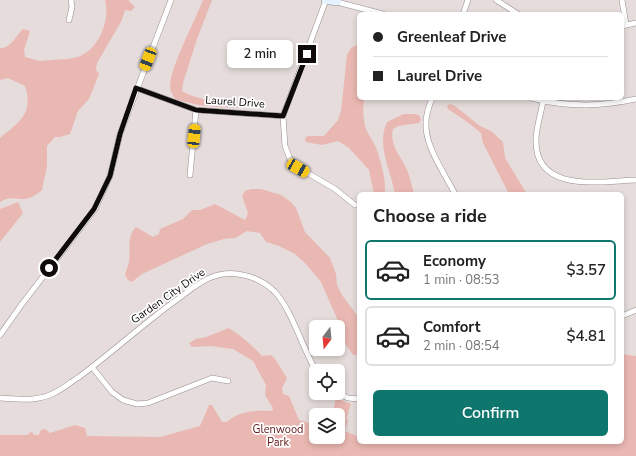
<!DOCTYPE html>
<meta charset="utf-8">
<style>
body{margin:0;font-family:"Nunito Sans",sans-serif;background:#f2f2f2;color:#222;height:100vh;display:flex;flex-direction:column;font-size:15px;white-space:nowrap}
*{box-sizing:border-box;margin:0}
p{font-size:13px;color:#767676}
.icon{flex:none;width:22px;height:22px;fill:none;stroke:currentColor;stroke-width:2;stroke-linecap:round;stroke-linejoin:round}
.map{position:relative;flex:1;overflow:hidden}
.panel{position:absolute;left:357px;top:192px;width:267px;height:252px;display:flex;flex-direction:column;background:#fff;border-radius:6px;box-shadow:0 2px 6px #0003}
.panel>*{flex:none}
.banner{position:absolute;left:357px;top:12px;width:267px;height:88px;border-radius:6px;box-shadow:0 2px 6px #0003;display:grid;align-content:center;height:88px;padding:0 16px;background:#fff}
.needle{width:26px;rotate:196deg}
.controls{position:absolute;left:309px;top:320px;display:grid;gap:8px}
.controls a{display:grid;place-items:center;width:36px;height:36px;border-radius:6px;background:#fff;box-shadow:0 2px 6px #0003;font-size:20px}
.end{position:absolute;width:18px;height:18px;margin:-9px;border:5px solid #0e0b0a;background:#fff;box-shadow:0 0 0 2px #fff}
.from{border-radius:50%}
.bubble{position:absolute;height:28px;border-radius:6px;background:#fff;box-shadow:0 2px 6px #0003;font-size:13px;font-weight:600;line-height:28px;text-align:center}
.car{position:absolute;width:12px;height:24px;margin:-12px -6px;border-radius:5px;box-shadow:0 0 3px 1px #0007;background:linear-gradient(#f5c518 24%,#345 0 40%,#f5c518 0 76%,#345 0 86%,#f5c518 0)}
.banner b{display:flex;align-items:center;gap:14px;height:38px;font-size:15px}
.banner b+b{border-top:1px solid #e0e0e0}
.banner i{width:10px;height:10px;background:#222}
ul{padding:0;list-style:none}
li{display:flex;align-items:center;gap:12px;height:60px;margin:0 8px 6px;padding:0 8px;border:2px solid #e0e0e0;border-radius:6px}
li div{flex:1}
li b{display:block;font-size:15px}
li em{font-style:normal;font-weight:600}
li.active{border-color:#0f766e}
li>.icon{width:36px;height:36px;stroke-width:1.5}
h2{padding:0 16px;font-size:18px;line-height:48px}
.primary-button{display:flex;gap:8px;margin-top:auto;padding:8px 16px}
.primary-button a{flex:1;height:46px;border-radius:6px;background:#0f766e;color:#fff;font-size:16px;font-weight:600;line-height:46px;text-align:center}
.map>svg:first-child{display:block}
.green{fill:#eab8b2}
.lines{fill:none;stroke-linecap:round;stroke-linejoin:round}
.street-casing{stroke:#968e8d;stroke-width:6}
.secondary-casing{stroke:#968e8d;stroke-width:8}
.street{stroke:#fff;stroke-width:5}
.secondary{stroke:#e3f2fc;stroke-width:7}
.route{stroke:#0e0b0a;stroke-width:5}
.labels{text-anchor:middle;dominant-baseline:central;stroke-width:3.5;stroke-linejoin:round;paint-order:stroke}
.street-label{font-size:11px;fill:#0e0b0a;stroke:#fff}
.park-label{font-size:11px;fill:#601716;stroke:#fff}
</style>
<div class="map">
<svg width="636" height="456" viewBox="0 0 636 456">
<rect width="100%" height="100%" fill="#e5dcdb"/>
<g class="green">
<path d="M105 0H128L135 7 131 11 125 10 121 22 97 63 96 70 99 74 89 99 78 111 70 134 60 137H55L47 146V166L42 190C37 194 32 198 25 199 15 199 9 196 0 202V138C19 122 34 114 25 86L8 78 0 80V48C11 49 16 35 23 29L30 31 24 50 25 57C30 58 35 60 40 61 44 61 49 60 53 60 75 59 88 58 100 36 106 24 108 13 105 0Z"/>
<path d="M203 0H212L197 39 183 83 182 91C199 101 223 103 243 104L245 107C218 108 201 107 175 99 173 95 170 91 170 87 170 67 195 21 203 0Z"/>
<path d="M359 44V98H364C363 107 363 117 365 126 367 134 374 141 376 148 380 158 388 185 384 194H374L369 170 349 148 338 141 322 145 306 142 305 139 307 136H324L338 120 341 111 347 55 351 48Z"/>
<polygon points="450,104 455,106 480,126 491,131 503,142 505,158 527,194 509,194 483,143 481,133 470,124 448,109 447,106"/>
<path d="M404 114H414L419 115 421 119 419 123 398 126 393 129C389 145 401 156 407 170 410 177 412 186 414 194H395C391 170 376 146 387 122Z"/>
<path d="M251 189H261L281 195 291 202 296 208 305 232 330 258 336 274 337 285 342 295 356 314 359 315V355H353L344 342 342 330 321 282 306 264 295 254 279 246 266 242 260 233 247 231 235 238 224 239 207 244 142 274 132 282 128 280 125 275C126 271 128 266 129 262 131 250 126 237 136 227L153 237 159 234 160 229 183 219 192 210H200L215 204 245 220 248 213 242 196 245 191Z"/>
<polygon points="18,202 23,213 0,242 0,209"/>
<path d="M229 328C242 337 251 344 262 356L271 355 275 359 287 378 282 388 283 394 289 396 299 420 316 425V437H338V415H332L336 398 351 404 346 419 348 420 345 431 359 437V442H622V354L636 356V456H0V435H28L29 433 32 432 34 435H39L41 430 45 429 50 433 75 425 85 428 87 436 160 437 200 426 209 405H212L222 422H227C238 411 257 410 272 411L273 408 265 395 266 385 253 361 233 349 211 346 192 347 189 343 196 339 206 337Z"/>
</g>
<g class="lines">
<g class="street-casing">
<g id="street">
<polyline points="326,0 283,116 285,146 290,159 299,168 335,189 355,205"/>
<polyline points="496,0 518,14"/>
<polyline points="622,0 626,25"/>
<polyline points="337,2 383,14"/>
<polyline points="463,14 468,0"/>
<polyline points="69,20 72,7 71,0"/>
<polyline points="622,26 636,23"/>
<polyline points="136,88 196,110 283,116"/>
<path d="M432 98C429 106 426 114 426 122 424 145 445 174 455 194"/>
<path d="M531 98C566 107 601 107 636 99"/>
<path d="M543 101C541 114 536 128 536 140 535 194 601 181 636 180"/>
<polyline points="190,175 196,110"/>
<polyline points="622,316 636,310"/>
<polyline points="0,335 22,304 95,209 110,176 120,134 171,0"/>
<polyline points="92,367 112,392 123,400 137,404 148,403 212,378 228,381"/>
<polyline points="338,393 348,398 359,399"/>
<path d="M0 398C19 399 39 402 56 392 64 388 71 382 79 377 113 352 144 323 179 298 189 291 200 281 212 277 233 269 258 276 274 291 291 308 303 349 316 371"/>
</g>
</g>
<g class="secondary-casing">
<polyline id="secondary" points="325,0 337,2 338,0"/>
</g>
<use href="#street" class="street"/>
<use href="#secondary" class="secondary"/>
</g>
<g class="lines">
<polyline class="route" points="49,268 94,209 110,176 120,134 136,88 196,110 283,116 307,54"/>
</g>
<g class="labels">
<g class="street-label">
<text transform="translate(235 102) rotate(4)">Laurel Drive</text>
<text transform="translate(168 296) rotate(-35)">Garden City Drive</text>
</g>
<g class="park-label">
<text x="278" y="429">Glenwood<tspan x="278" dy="13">Park</tspan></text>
</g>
</g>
</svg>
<div class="controls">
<a><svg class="needle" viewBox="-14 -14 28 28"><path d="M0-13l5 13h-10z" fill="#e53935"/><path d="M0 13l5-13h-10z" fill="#767676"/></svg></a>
<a><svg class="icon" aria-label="locate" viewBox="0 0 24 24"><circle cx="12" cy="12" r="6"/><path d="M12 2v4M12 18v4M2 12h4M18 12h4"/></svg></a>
<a><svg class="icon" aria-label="layers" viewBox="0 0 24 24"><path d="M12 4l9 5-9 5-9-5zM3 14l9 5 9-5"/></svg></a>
</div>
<i class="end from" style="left:49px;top:268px"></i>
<i class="end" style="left:307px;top:54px"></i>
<div class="bubble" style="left:227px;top:40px;width:66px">2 min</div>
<i class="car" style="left:148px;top:59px;rotate:201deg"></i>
<i class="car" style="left:194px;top:136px;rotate:6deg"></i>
<i class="car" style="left:298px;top:168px;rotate:120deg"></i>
<div class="banner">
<b><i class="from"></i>Greenleaf Drive</b>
<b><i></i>Laurel Drive</b>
</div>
<section class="panel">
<h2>Choose a ride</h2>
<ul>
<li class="active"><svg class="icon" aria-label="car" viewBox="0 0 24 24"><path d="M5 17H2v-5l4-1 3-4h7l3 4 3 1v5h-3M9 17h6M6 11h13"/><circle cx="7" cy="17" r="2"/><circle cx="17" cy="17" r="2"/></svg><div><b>Economy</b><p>1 min · 08:53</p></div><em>$3.57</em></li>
<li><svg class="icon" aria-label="car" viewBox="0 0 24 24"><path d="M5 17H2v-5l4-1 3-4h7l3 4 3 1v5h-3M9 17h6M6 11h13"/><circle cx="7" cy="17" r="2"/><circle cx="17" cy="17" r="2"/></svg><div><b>Comfort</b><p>2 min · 08:54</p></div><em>$4.81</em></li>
</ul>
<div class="primary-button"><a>Confirm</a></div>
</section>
</div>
